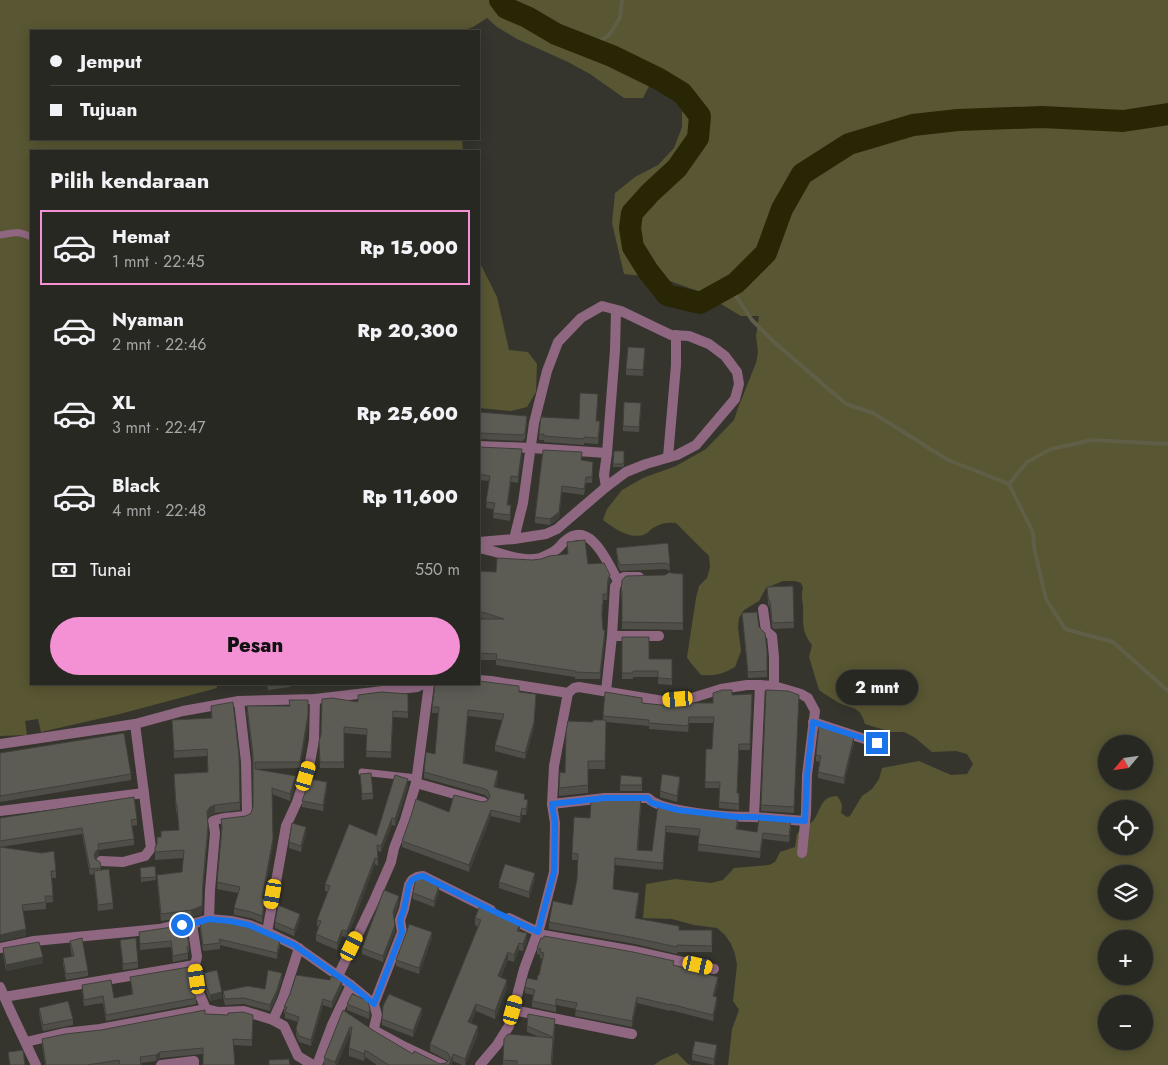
<!DOCTYPE html>
<html lang="id">
<meta charset="utf-8">
<style>
body{margin:0;font-family:Jost,sans-serif;background:#34342f;color:#f1f3f6;height:100vh;display:flex;flex-direction:column;font-size:19px;white-space:nowrap}
*{box-sizing:border-box;margin:0}
p{font-size:16px;color:#a5a6a5}
.icon{flex:none;width:28px;height:28px;fill:none;stroke:currentColor;stroke-width:2;stroke-linecap:round;stroke-linejoin:round}
.map{position:relative;flex:1;overflow:hidden}
.panel{position:absolute;left:30px;top:150px;width:450px;height:535px;display:flex;flex-direction:column;background:#282822;border-radius:0px;box-shadow:0 2px 12px #0003,0 0 0 1px #444440}
.panel>*{flex:none}
.banner{position:absolute;left:30px;top:30px;width:450px;height:110px;border-radius:0px;box-shadow:0 2px 12px #0003,0 0 0 1px #444440;display:grid;align-content:center;height:110px;padding:0 20px;background:#282822}
.needle{width:32px;rotate:241deg}
.buttons{position:absolute;left:1098px;top:735px;display:grid;gap:10px}
.buttons a{display:grid;place-items:center;width:55px;height:55px;border-radius:50%;background:#282822;box-shadow:0 2px 12px #0003,0 0 0 1px #444440;font-size:25px}
.end{position:absolute;width:22px;height:22px;margin:-11px;border:6px solid #1a73e8;background:#fff;box-shadow:0 0 0 2px #fff}
.from{border-radius:50%}
.bubble{position:absolute;height:35px;border-radius:18px;background:#282822;box-shadow:0 2px 12px #0003,0 0 0 1px #444440;font-size:16px;font-weight:800;line-height:35px;text-align:center}
.car{position:absolute;width:15px;height:30px;margin:-15px -8px;border-radius:6px;box-shadow:0 0 4px 1px #0007;background:linear-gradient(#f5c518 24%,#345 0 40%,#f5c518 0 76%,#345 0 86%,#f5c518 0)}
.banner b{display:flex;align-items:center;gap:18px;height:48px;font-size:19px}
.banner b+b{border-top:1px solid #444440}
.banner i{width:12px;height:12px;background:#f1f3f6}
ul{padding:0;list-style:none}
li{display:flex;align-items:center;gap:15px;height:75px;margin:0 10px 8px;padding:0 10px;border:2px solid transparent;border-radius:0px}
li div{flex:1}
li b{display:block;font-size:19px}
li em{font-style:normal;font-weight:800}
li.on{border-color:#f491d4}
li>.icon{width:45px;height:45px;stroke-width:1.5}
h2{padding:0 20px;font-size:22px;line-height:60px}
.pay{display:flex;align-items:center;gap:12px;height:55px;padding:0 20px;font-size:19px}
.pay p{margin-inline-start:auto}
.cta{display:flex;gap:10px;margin-top:auto;padding:10px 20px}
.cta a{flex:1;height:58px;border-radius:30px;background:#f491d4;color:#111;font-size:20px;font-weight:800;line-height:58px;text-align:center}
.map>svg:first-child{display:block}
.green{fill:#595633;fill-rule:evenodd}
.lines{fill:none;stroke-linecap:round;stroke-linejoin:round}
.stream{stroke:#605e46;stroke-width:4}
.river{stroke:#292606;stroke-width:22}
.lane{stroke:#8f6781;stroke-width:7}
.street{stroke:#8f6781;stroke-width:10}
.wall{fill:#4f4e48}
.shaded-wall{fill:#40403b}
.building{fill:#5c5b54;stroke:#40403b}
.route{stroke:#1a73e8;stroke-width:6}
</style>
<div class="map">
<svg width="1168" height="1065" viewBox="0 0 1168 1065">
<rect width="100%" height="100%" fill="#35352e"/>
<g class="green">
<path d="M0 0H1168V1065H728L732 1029 739 1010 733 1001 737 965 735 954 731 944 725 935 717 928 694 925 672 919 643 918 646 884 675 879 711 883 723 880 734 868 769 865 775 862 780 852 795 847C796 843 796 838 797 834 800 829 809 825 813 821 821 811 820 796 837 796 842 802 843 806 841 813L847 817 850 816 862 796 872 789 879 779 882 768 919 761 951 775 967 774 973 764 967 754 956 751 932 752 914 737 904 732H891L865 724C860 706 853 709 839 703 832 699 825 694 819 690L809 657 812 645C800 630 804 621 803 605 802 599 801 594 803 588L801 583 795 581H783L766 588 759 601 744 610 739 618 738 627 741 651 735 667C723 674 715 676 701 675L690 662 687 657 696 598 699 586 707 578 710 567 709 556 676 523C667 522 661 523 653 528 650 530 647 534 643 535 628 539 614 528 603 520L607 509 622 490 643 478 676 466 706 449 734 420 738 408 756 363 758 352 756 336 759 316H741L701 292 661 278 624 274 612 223 615 193 635 177 658 165 674 148 682 127V111L669 93 651 82 643 98H624L590 74 568 62 517 39 497 27 487 18 473 27 462 31H31V139H462L463 151H31V684H216L217 688 120 714 41 732 38 719 25 721 27 735 0 736ZM1106 744H1144V781H1106ZM1106 809H1144V846H1106ZM1106 874H1144V911H1106ZM1106 939H1144V976H1106ZM1106 1004H1144V1041H1106Z"/>
<polygon points="479,261 497,297 509,350 528,352 537,364 536,392 527,407 511,411 479,408"/>
<polygon points="677,1053 688,1064 691,1065 654,1065 661,1060"/>
</g>
<g class="lines">
<g class="stream">
<polyline points="590,47 609,35 620,18 622,0"/>
<polyline points="730,287 752,320 775,343 846,404 873,413 948,460 1009,484 1033,532 1034,547 1046,599 1065,629 1113,642 1168,691"/>
<polyline points="1009,484 1027,462 1051,449 1092,440 1168,444"/>
</g>
<polyline class="river" points="500,0 506,8 527,17 556,34 612,56 659,79 682,93 700,116 698,138 677,168 650,193 632,213 630,228 633,247 648,271 667,295 700,303 736,283 766,253 782,209 802,174 849,144 913,125 958,120 1042,117 1123,121 1168,114"/>
<g class="lane">
<path d="M0 235C14 233 18 230 31 237"/>
<polyline points="362,772 417,778"/>
</g>
<g class="street">
<polyline points="479,446 531,448 607,453 604,475 606,487"/>
<polyline points="607,453 615,350 616,310"/>
<polyline points="668,457 676,365 676,335"/>
<polyline points="479,542 514,539 546,534 557,529 606,487 626,472 646,464 677,455 696,445 735,399 739,384 737,372 725,356 709,344 689,336 671,335 621,311 602,306 581,318 558,342 547,371 534,423 523,503 514,539"/>
<path d="M479 548C498 551 520 563 540 558 545 556 553 553 557 549 560 547 562 543 565 541 591 519 608 564 618 581"/>
<polyline points="763,609 766,631 772,636 774,657 774,686"/>
<polyline points="612,636 659,636"/>
<polyline points="479,680 491,681 568,693 574,688 579,687 663,701 692,698 721,689 747,685 760,685 774,686 801,694 808,698 815,711 807,775 806,813 802,853"/>
<polyline points="606,691 612,636 615,586 621,579 624,577 639,577"/>
<polyline points="813,722 877,743"/>
<polyline points="0,744 135,724 183,711 239,701 315,699 417,687 423,684"/>
<polyline points="416,783 483,802"/>
<path d="M552 804 605 798H648C662 813 732 817 754 817L760 685"/>
<polyline points="0,811 144,793"/>
<polyline points="754,817 805,821"/>
<polyline points="101,861 123,862 145,856 151,848 135,724"/>
<polyline points="509,918 538,932"/>
<path d="M209 919 210 890 215 833 213 821C224 816 234 818 245 816L247 811 246 762 239 701"/>
<polyline points="192,924 197,957 195,965 199,993 206,1009"/>
<polyline points="267,932 286,826 297,802 310,762 314,740 315,699"/>
<polyline points="538,934 634,951 714,969"/>
<polyline points="0,948 34,941 159,929 172,926 192,924 209,919 231,921 249,925 267,932 294,945 351,985 374,1004 377,1015 374,1028 377,1032 401,1045 443,1065"/>
<polyline points="338,976 373,903 391,862 394,848 405,820 416,783 429,684"/>
<polyline points="0,987 11,1012 36,1065"/>
<polyline points="4,997 195,965"/>
<polyline points="374,1004 402,932 400,920 404,909 409,885 412,880 417,877 423,876 491,910"/>
<polyline points="513,1010 632,1034"/>
<polyline points="273,1020 283,998 299,948"/>
<polyline points="26,1042 64,1033 100,1029 206,1009 219,1012 244,1011 273,1020 284,1026 298,1056 313,1065"/>
<polyline points="161,1065 194,1061 194,1065"/>
<polyline points="317,1065 332,1025 351,985"/>
<polyline points="480,1065 497,1045 509,1026 524,969 540,926 554,872 555,823 552,804 554,766 568,693"/>
</g>
</g>
<g class="wall">
<polygon points="645,354 643,376 626,375 626,369"/>
<polygon points="598,400 596,421 600,427 598,444 584,443 584,445 544,442 544,440 539,440 539,434 579,419"/>
<polygon points="641,408 639,432 623,431 623,426"/>
<polygon points="479,412 527,422 525,439 524,439 523,441 479,439"/>
<polygon points="479,447 522,455 518,483 511,482 508,505 511,511 510,521 493,518 494,509 486,508 489,481 479,480"/>
<polygon points="614,451 624,451 624,466 622,467 613,467"/>
<polygon points="582,460 593,468 592,483 586,483 584,495 562,492 559,518 550,525 535,523 535,517"/>
<polygon points="668,543 670,571 665,569 620,571 618,566 616,548"/>
<polygon points="588,564 610,581 608,586 607,600 603,600 603,610 602,610 602,617 603,630 605,636 600,679 575,679 575,677 496,665 496,660 479,660 479,619 485,619 479,617 479,571 496,572"/>
<polygon points="671,573 683,574 683,630 622,629 622,599 621,599 621,591"/>
<polygon points="793,586 794,628 774,629 772,627 770,608 768,604 767,587"/>
<polygon points="742,613 759,627 767,651 767,677 748,678"/>
<polygon points="622,637 649,659 672,659 672,685 658,684 658,677 633,677 633,679 622,679"/>
<polygon points="267,684 290,684 290,687 268,690"/>
<polygon points="519,693 536,700 534,728 525,759 495,751 495,745 502,720 468,716 464,763 498,777 496,787 525,799 528,806 526,815 522,815 520,823 491,816 469,872 402,847 402,841 449,812 487,801 489,799 485,795 424,778 424,772 435,754 438,713 432,713 432,707"/>
<polygon points="408,694 408,718 393,717 391,758 366,757 367,735 344,733 344,768 320,768 319,742 358,702"/>
<polygon points="752,694 750,750 739,750 737,793 739,793 739,810 719,808 719,788 705,788 706,749 712,749 713,723 689,723 688,732 649,729 649,726 606,722 605,769 588,769 588,793 559,796 559,788 565,773 593,722 603,720 603,716 642,703 671,706 694,703 713,703 732,695"/>
<polygon points="799,695 794,813 761,811 761,805"/>
<polygon points="211,706 239,755 240,810 215,813 210,815 207,818 208,833 203,889 202,914 191,917 161,921 157,882 157,875 182,872 184,858 155,860 155,847 161,837 179,830 177,812 176,813 174,774 208,772 207,756 174,758 172,720 211,718"/>
<polygon points="247,706 308,721 300,768 255,769 296,783 290,801 272,794 273,845 263,898 265,905 262,923 251,918 234,915 234,908 238,893 217,889 222,831 221,819 246,816 251,813 253,807 253,762 247,712"/>
<polygon points="854,743 844,784 818,778 818,772 820,762 816,761 816,755"/>
<polygon points="0,753 131,774 131,780 0,802"/>
<polygon points="360,774 373,793 373,799 362,800"/>
<polygon points="642,783 642,791 620,791 620,785"/>
<polygon points="680,783 677,802 660,797 660,791"/>
<polygon points="408,786 395,826 392,825 381,852 378,851 378,866 375,864 347,938 342,936 337,950 316,941 316,934 319,927 317,926 317,920 328,892 325,891 325,884 376,835"/>
<polygon points="327,788 323,811 302,807 302,801"/>
<polygon points="641,805 638,850 652,851 658,805 680,811 738,823 737,830 757,832 791,827 789,842 763,839 760,858 698,851 699,836 666,832 663,870 615,865 613,889 639,900 636,918 679,930 712,930 712,952 677,952 677,954 635,944 549,929 549,922 572,905 577,879 578,860 572,860 572,853 590,818"/>
<polygon points="0,818 137,819 137,825 132,826 134,839 134,845 99,850 99,855 95,858 100,862 101,870 113,903 113,909 98,911 94,874 90,875 82,834 1,847 56,871 56,878 52,878 53,902 46,903 46,909 23,911 26,936 0,941"/>
<polygon points="306,833 301,852 289,848 289,842"/>
<polygon points="155,866 156,880 141,882 140,868"/>
<polygon points="535,879 529,898 499,888 499,882"/>
<polygon points="439,892 434,907 413,899 413,893"/>
<polygon points="399,902 394,917 395,931 383,962 362,954 362,948"/>
<polygon points="475,918 519,931 527,941 523,951 519,950 514,962 508,960 501,977 507,987 495,1019 476,1011 471,1023 478,1034 465,1065 462,1065 453,1061 451,1065 377,1065 365,1057 364,1061 349,1056 349,1048 351,1035 350,1034 337,1065 324,1065 324,1058 343,1010 374,1031 413,1054 440,1064 446,1063 448,1061 430,1051 430,1044 478,927 475,925"/>
<polygon points="300,920 294,936 275,928 275,922"/>
<polygon points="200,923 280,946 277,959 220,945 220,949 203,951 200,929"/>
<polygon points="408,928 432,938 419,974 396,966 396,960"/>
<polygon points="139,932 189,946 189,952 188,952 188,959 173,962 171,947 140,950"/>
<polygon points="120,940 138,962 138,968 123,970"/>
<polygon points="70,941 88,971 88,976 66,980 63,964 63,958 72,957 70,946"/>
<polygon points="3,948 43,963 6,971 3,954"/>
<polygon points="537,948 674,966 718,983 714,996 717,1003 713,1021 670,1010 670,1011 637,1003 632,1027 575,1016 576,1009 556,1005 556,1012 532,1007 532,1001 533,995 525,993 525,987 537,980 539,975 542,959 540,958 540,955 537,954"/>
<polygon points="204,973 222,998 210,1001 206,991"/>
<polygon points="130,977 192,988 196,998 196,1004 106,1021 103,1003 84,1006 82,991 82,985 114,998 132,995"/>
<polygon points="282,979 277,996 270,1011 244,1004 225,1005 223,997 223,991 265,989"/>
<polygon points="342,987 332,1008 323,1005 311,1046 299,1042 296,1035 296,1029 298,1022 285,1018 285,1013 284,1013 284,1007"/>
<polygon points="347,1004 370,1009 369,1019 347,1010"/>
<polygon points="39,1008 73,1019 73,1025 43,1031 39,1014"/>
<polygon points="228,1013 253,1015 252,1046 234,1045 203,1054 160,1058 156,1061 141,1063 141,1065 45,1065 42,1045 42,1039 205,1014 228,1015"/>
<polygon points="422,1014 413,1037 382,1025 382,1019"/>
<polygon points="555,1025 552,1065 503,1065 503,1060 539,1037 527,1032 527,1026"/>
<polygon points="717,1051 714,1065 692,1060 692,1054"/>
</g>
<g class="shaded-wall">
<polygon points="522,449 522,455 518,483 518,477"/>
<polygon points="511,476 511,482 507,510 507,505"/>
<polygon points="562,486 559,518 550,525 550,519"/>
<polygon points="610,575 610,581 608,586 607,600 608,579"/>
<polygon points="605,630 605,636 600,679 600,673"/>
<polygon points="536,694 534,728 525,759 525,753"/>
<polygon points="308,700 308,721 300,768 300,762"/>
<polygon points="468,710 468,716 463,769 463,763"/>
<polygon points="854,737 854,743 844,784 844,778"/>
<polygon points="498,771 498,777 494,793 494,787"/>
<polygon points="296,776 296,783 290,801 290,794"/>
<polygon points="680,777 680,783 677,802 677,796"/>
<polygon points="408,779 408,786 395,826 395,819"/>
<polygon points="327,782 327,788 323,811 323,805"/>
<polygon points="528,800 528,806 526,815 526,809"/>
<polygon points="215,805 215,813 210,815 207,819 207,811 210,807"/>
<polygon points="522,808 522,815 520,823 520,817"/>
<polygon points="491,810 491,816 469,872 469,865"/>
<polygon points="392,818 392,825 381,852 381,846"/>
<polygon points="208,826 203,889 202,914 191,917 191,910 203,882"/>
<polygon points="666,826 666,832 663,870 663,863"/>
<polygon points="306,827 306,833 301,852 301,846"/>
<polygon points="763,833 763,839 760,858 760,852"/>
<polygon points="273,839 273,845 262,904 262,898"/>
<polygon points="99,849 99,855 96,857 94,861 94,855 96,851"/>
<polygon points="375,858 375,864 347,938 347,931"/>
<polygon points="535,873 535,879 529,898 529,892"/>
<polygon points="439,886 439,892 434,907 434,901"/>
<polygon points="639,893 639,900 635,925 635,918"/>
<polygon points="399,896 399,902 393,918 393,912"/>
<polygon points="265,899 265,905 262,923 262,916"/>
<polygon points="300,914 300,920 294,936 294,930"/>
<polygon points="520,924 520,931 517,938 517,931"/>
<polygon points="395,925 395,931 383,962 383,956"/>
<polygon points="26,929 26,936 0,941 0,935"/>
<polygon points="342,930 342,936 337,950 337,943"/>
<polygon points="432,932 432,938 419,974 419,968"/>
<polygon points="527,933 527,941 523,951 523,944"/>
<polygon points="280,940 280,946 277,959 277,953"/>
<polygon points="519,943 519,950 514,962 514,955"/>
<polygon points="508,952 508,960 498,983 498,976"/>
<polygon points="43,957 43,963 6,971 6,965"/>
<polygon points="282,973 282,979 277,996 270,1011 270,1005"/>
<polygon points="718,977 718,983 713,1002 713,996"/>
<polygon points="507,980 507,987 495,1019 495,1011"/>
<polygon points="342,981 342,987 332,1008 332,1002"/>
<polygon points="222,992 222,998 210,1001 210,995"/>
<polygon points="637,997 637,1003 632,1027 632,1021"/>
<polygon points="717,997 717,1003 713,1021 713,1015"/>
<polygon points="323,999 323,1005 311,1046 311,1040"/>
<polygon points="476,1004 476,1011 468,1030 468,1022"/>
<polygon points="422,1008 422,1014 413,1037 413,1031"/>
<polygon points="478,1026 478,1034 465,1065 465,1059"/>
<polygon points="350,1027 350,1034 337,1065 335,1065 335,1062"/>
<polygon points="717,1045 717,1051 714,1065 714,1059"/>
<polygon points="365,1050 365,1057 364,1061 364,1054"/>
<polygon points="160,1052 160,1058 156,1061 156,1055"/>
<polygon points="453,1054 453,1061 451,1065 449,1065"/>
</g>
<g class="building">
<polygon points="628,347 645,348 643,370 626,369"/>
<polygon points="580,393 598,394 596,421 600,421 598,438 584,437 584,439 544,436 544,434 539,434 541,417 579,419"/>
<polygon points="624,402 641,403 639,427 623,426"/>
<polygon points="479,412 527,416 525,433 524,433 523,435 479,433"/>
<polygon points="479,447 522,449 518,477 511,476 507,505 511,505 510,515 493,513 495,503 486,502 490,476 479,474"/>
<polygon points="543,450 582,452 581,460 593,462 592,477 586,477 584,489 562,486 559,512 550,519 535,517"/>
<polygon points="614,451 624,451 624,462 622,464 613,464"/>
<polygon points="585,540 588,564 604,563 610,575 608,579 607,594 603,594 603,604 602,604 602,617 603,630 605,630 600,673 575,672 575,671 496,659 497,654 479,653 479,619 504,619 479,611 479,571 496,572 497,558 532,560 541,559 549,556 568,554 567,542"/>
<polygon points="668,543 670,565 665,563 620,565 618,560 616,548"/>
<polygon points="670,572 671,573 683,574 683,623 622,622 622,591 621,591 622,580 626,576 665,575"/>
<polygon points="793,586 794,622 774,623 772,621 770,602 768,598 767,587"/>
<polygon points="757,612 759,627 765,633 767,651 767,671 748,672 742,613"/>
<polygon points="622,637 649,637 649,659 672,659 672,679 658,678 658,671 633,671 633,673 622,673"/>
<polygon points="479,681 519,686 519,692 536,694 534,722 525,753 495,745 504,714 468,710 463,763 498,771 494,787 525,794 524,799 528,800 526,809 522,808 520,817 491,810 469,865 402,841 411,816 416,799 449,812 454,795 482,802 487,801 490,797 488,791 485,789 424,772 426,752 435,754 439,707 432,707 435,684 479,684"/>
<polygon points="722,690 732,690 732,695 752,694 750,744 739,744 737,793 739,793 739,804 719,802 720,782 705,782 706,749 712,749 714,717 689,717 688,726 649,723 649,720 603,716 605,692 642,698 642,703 671,706 672,701 694,703 713,703 713,693"/>
<polygon points="766,690 788,691 799,695 794,807 761,805"/>
<polygon points="381,692 408,694 408,712 393,711 391,752 366,751 367,729 344,727 344,762 320,762 319,742 321,734 322,699 332,698 358,702 358,695"/>
<polygon points="289,700 308,700 308,715 300,762 255,762 255,769 296,776 290,794 272,788 273,839 262,898 265,899 262,916 251,912 234,908 240,887 217,882 222,827 221,819 246,816 251,813 253,807 253,755 247,706 290,706"/>
<polygon points="233,702 239,755 240,802 215,805 210,807 207,811 208,826 203,882 202,906 191,910 161,914 157,875 182,872 184,850 155,852 155,847 157,844 157,837 161,837 161,831 179,830 177,805 176,805 174,774 208,772 207,749 174,751 172,720 212,718 211,706"/>
<polygon points="593,720 606,720 605,761 588,761 588,785 559,788 560,772 565,773 566,732 568,721 593,722"/>
<polygon points="819,725 854,737 844,778 818,772 821,756 816,755"/>
<polygon points="124,733 131,774 0,796 0,753"/>
<polygon points="371,773 373,793 362,794 360,774"/>
<polygon points="662,774 680,777 677,796 660,791"/>
<polygon points="395,775 408,779 395,819 392,818 381,846 377,845 378,859 375,858 347,931 342,930 337,943 316,934 321,921 317,920 330,886 325,884 349,824 376,835 376,836"/>
<polygon points="621,775 642,777 642,785 620,785"/>
<polygon points="310,779 327,782 323,805 302,801"/>
<polygon points="134,797 137,819 131,820 134,839 98,844 99,849 96,851 94,855 95,859 100,862 101,868 90,869 82,828 0,841 0,818"/>
<polygon points="605,798 619,799 619,798 641,798 637,850 652,851 658,805 680,811 697,813 738,817 736,829 757,832 759,818 791,820 789,836 763,833 760,852 698,844 700,829 666,826 663,863 615,858 613,889 639,893 635,918 679,926 679,930 712,930 712,946 677,945 677,947 635,938 549,922 553,901 572,905 577,879 578,854 572,853 574,817 590,818 591,800"/>
<polygon points="292,823 306,827 301,846 289,842"/>
<polygon points="0,847 42,853 54,851 56,871 51,871 53,896 45,896 46,902 22,905 26,929 0,935"/>
<polygon points="505,864 535,873 529,892 499,882"/>
<polygon points="155,866 156,877 141,878 140,868"/>
<polygon points="109,869 113,903 98,905 94,871"/>
<polygon points="422,877 439,886 434,901 413,893 415,882 419,878"/>
<polygon points="384,890 399,896 393,912 395,925 383,956 362,948"/>
<polygon points="278,905 300,914 294,930 275,922"/>
<polygon points="480,905 520,924 517,931 527,933 523,944 519,943 514,955 508,952 498,976 507,980 495,1011 476,1004 468,1022 478,1026 465,1059 453,1054 449,1065 389,1065 365,1050 364,1054 349,1048 352,1027 350,1027 335,1062 324,1058 343,1010 374,1031 413,1054 414,1051 440,1064 446,1063 449,1060 450,1057 448,1053 430,1044 481,920 475,918"/>
<polygon points="210,920 230,922 247,926 280,940 277,953 219,939 220,943 203,945 200,923"/>
<polygon points="409,924 432,932 419,968 396,960 408,928"/>
<polygon points="186,925 189,946 187,947 188,953 173,956 171,941 140,944 139,932"/>
<polygon points="544,936 633,952 674,961 673,965 718,977 713,996 717,997 713,1015 670,1004 670,1005 637,997 632,1021 575,1010 577,1003 556,999 556,1006 532,1001 535,990 525,987 527,978 537,980 538,975 539,975 544,953 540,952 541,949 537,948 541,938 544,938"/>
<polygon points="82,938 88,971 66,974 63,958 74,956 70,941"/>
<polygon points="136,938 138,962 123,964 120,940"/>
<polygon points="39,942 43,957 6,965 3,948"/>
<polygon points="189,967 192,988 196,998 106,1015 103,996 84,1000 82,985 111,980 114,998 133,994 130,977"/>
<polygon points="217,970 222,992 210,995 206,985 204,973"/>
<polygon points="268,970 282,973 277,990 270,1005 244,998 225,999 223,991 248,986 265,989"/>
<polygon points="296,975 330,980 331,976 342,981 332,1002 323,999 311,1040 299,1036 296,1029 299,1017 285,1012 287,1007 284,1007 290,994"/>
<polygon points="352,994 364,999 368,1002 370,1009 369,1013 347,1004"/>
<polygon points="389,994 422,1008 413,1031 382,1019 383,1006"/>
<polygon points="68,1001 73,1019 43,1025 39,1008"/>
<polygon points="205,1010 205,1014 228,1015 228,1013 243,1012 253,1015 252,1040 233,1039 235,1065 203,1065 203,1048 160,1052 156,1055 140,1057 141,1065 120,1065 119,1060 87,1065 46,1065 42,1039 65,1034 101,1030"/>
<polygon points="528,1014 555,1019 553,1037 527,1026"/>
<polygon points="508,1034 553,1038 551,1065 517,1065 517,1061 503,1060 504,1039"/>
<polygon points="695,1041 717,1045 714,1059 692,1054"/>
<polygon points="23,1050 25,1065 10,1065 8,1052"/>
<polygon points="289,1059 290,1065 269,1065 269,1060"/>
</g>
<g class="lines">
<polyline class="route" points="182,925 192,924 209,919 230,921 249,925 294,945 351,985 374,1004 402,932 400,920 404,909 409,885 412,880 418,877 423,876 487,908 538,932 554,872 555,823 552,804 605,798 648,798 652,803 678,810 737,817 754,817 805,821 807,775 813,722 877,743"/>
</g>
</svg>
<div class="buttons">
<a><svg class="needle" viewBox="-14 -14 28 28"><path d="M0-13l5 13h-10z" fill="#e53935"/><path d="M0 13l5-13h-10z" fill="#a5a6a5"/></svg></a>
<a><svg class="icon" aria-label="locate" viewBox="0 0 24 24"><circle cx="12" cy="12" r="6"/><path d="M12 2v4M12 18v4M2 12h4M18 12h4"/></svg></a>
<a><svg class="icon" aria-label="layers" viewBox="0 0 24 24"><path d="M12 4l9 5-9 5-9-5zM3 14l9 5 9-5"/></svg></a>
<a>+</a>
<a>−</a>
</div>
<i class="end from" style="left:182px;top:925px"></i>
<i class="end" style="left:877px;top:743px"></i>
<div class="bubble" style="left:836px;top:670px;width:82px">2 mnt</div>
<i class="car" style="left:678px;top:699px;rotate:265deg"></i>
<i class="car" style="left:306px;top:776px;rotate:17deg"></i>
<i class="car" style="left:273px;top:894px;rotate:190deg"></i>
<i class="car" style="left:352px;top:946px;rotate:26deg"></i>
<i class="car" style="left:698px;top:965px;rotate:103deg"></i>
<i class="car" style="left:197px;top:979px;rotate:352deg"></i>
<i class="car" style="left:513px;top:1010px;rotate:15deg"></i>
<div class="banner">
<b><i class="from"></i>Jemput</b>
<b><i></i>Tujuan</b>
</div>
<section class="panel">
<h2>Pilih kendaraan</h2>
<ul>
<li class="on"><svg class="icon" aria-label="car" viewBox="0 0 24 24"><path d="M5 17H2v-5l4-1 3-4h7l3 4 3 1v5h-3M9 17h6M6 11h13"/><circle cx="7" cy="17" r="2"/><circle cx="17" cy="17" r="2"/></svg><div><b>Hemat</b><p>1 mnt · 22:45</p></div><em>Rp 15,000</em></li>
<li><svg class="icon" aria-label="car" viewBox="0 0 24 24"><path d="M5 17H2v-5l4-1 3-4h7l3 4 3 1v5h-3M9 17h6M6 11h13"/><circle cx="7" cy="17" r="2"/><circle cx="17" cy="17" r="2"/></svg><div><b>Nyaman</b><p>2 mnt · 22:46</p></div><em>Rp 20,300</em></li>
<li><svg class="icon" aria-label="car" viewBox="0 0 24 24"><path d="M5 17H2v-5l4-1 3-4h7l3 4 3 1v5h-3M9 17h6M6 11h13"/><circle cx="7" cy="17" r="2"/><circle cx="17" cy="17" r="2"/></svg><div><b>XL</b><p>3 mnt · 22:47</p></div><em>Rp 25,600</em></li>
<li><svg class="icon" aria-label="car" viewBox="0 0 24 24"><path d="M5 17H2v-5l4-1 3-4h7l3 4 3 1v5h-3M9 17h6M6 11h13"/><circle cx="7" cy="17" r="2"/><circle cx="17" cy="17" r="2"/></svg><div><b>Black</b><p>4 mnt · 22:48</p></div><em>Rp 11,600</em></li>
</ul>
<div class="pay"><svg class="icon" aria-label="cash" viewBox="0 0 24 24"><path d="M3 7h18v10H3z"/><circle cx="12" cy="12" r="2"/></svg>Tunai<p>550 m</p></div>
<div class="cta"><a>Pesan</a></div>
</section>
</div>
